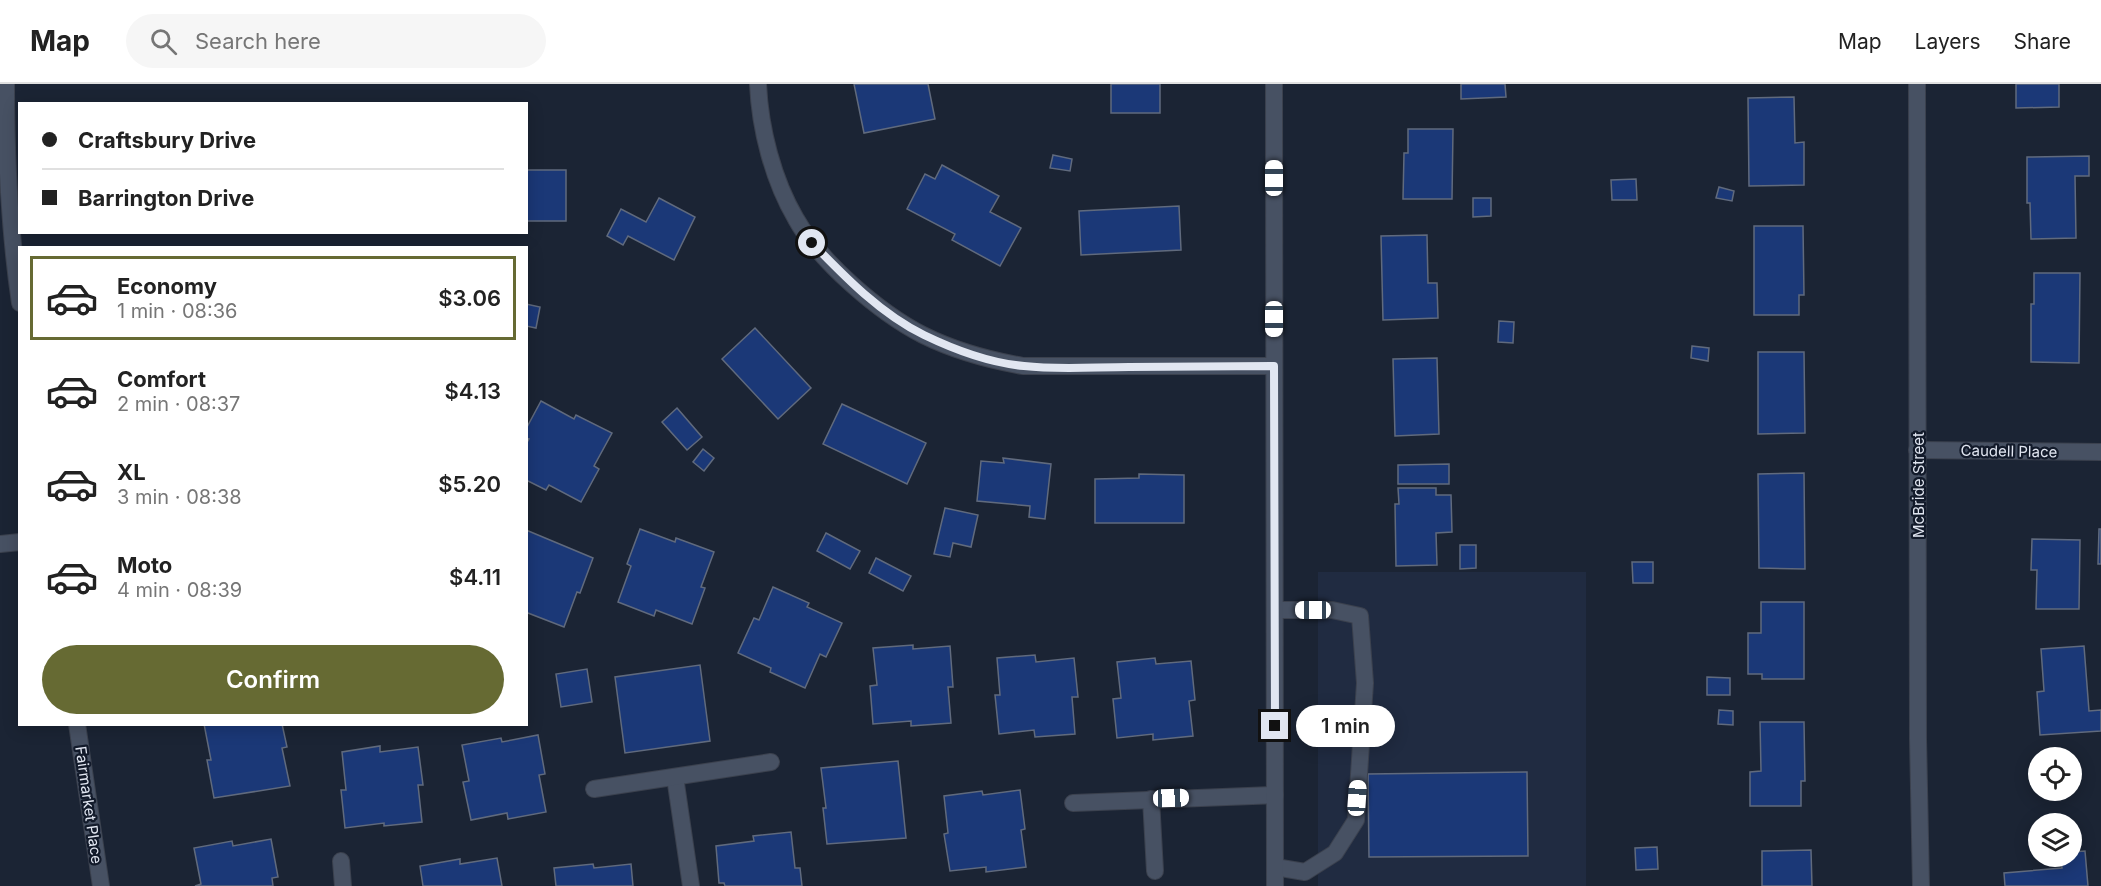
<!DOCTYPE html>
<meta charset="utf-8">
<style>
body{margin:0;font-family:Inter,sans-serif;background:#f6f6f6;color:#222;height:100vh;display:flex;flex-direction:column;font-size:22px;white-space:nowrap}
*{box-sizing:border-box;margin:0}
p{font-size:20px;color:#767676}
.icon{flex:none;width:33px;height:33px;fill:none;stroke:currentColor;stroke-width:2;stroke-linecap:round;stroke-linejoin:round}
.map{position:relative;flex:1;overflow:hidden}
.side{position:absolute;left:18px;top:162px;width:510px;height:480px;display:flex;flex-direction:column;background:#fff;border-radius:0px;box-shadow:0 3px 15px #0003}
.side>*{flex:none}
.guide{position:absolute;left:18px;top:18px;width:510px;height:132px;border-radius:0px;box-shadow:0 3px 15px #0003;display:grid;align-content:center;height:132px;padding:0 24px;background:#fff}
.controls{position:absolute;left:2028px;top:663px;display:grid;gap:12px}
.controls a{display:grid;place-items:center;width:54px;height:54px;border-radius:50%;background:#fff;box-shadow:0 3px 15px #0003;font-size:30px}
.end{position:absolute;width:27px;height:27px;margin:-14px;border:8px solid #e1e6f1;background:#111;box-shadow:0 0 0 3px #111}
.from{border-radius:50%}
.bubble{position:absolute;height:42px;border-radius:21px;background:#fff;box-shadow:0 3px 15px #0003;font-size:20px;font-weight:600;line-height:42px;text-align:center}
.car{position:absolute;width:18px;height:36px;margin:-18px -9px;border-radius:8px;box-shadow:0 0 4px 2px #0007;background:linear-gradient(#fff 24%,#345 0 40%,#fff 0 76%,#345 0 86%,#fff 0)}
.guide b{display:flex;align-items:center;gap:21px;height:57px;font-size:22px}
.guide b+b{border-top:2px solid #e0e0e0}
.guide i{width:15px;height:15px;background:#222}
ul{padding:10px 0 0;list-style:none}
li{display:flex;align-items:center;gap:18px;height:84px;margin:0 12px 9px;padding:0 12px;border:3px solid transparent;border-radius:0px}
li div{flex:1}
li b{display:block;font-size:22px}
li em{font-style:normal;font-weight:600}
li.current{border-color:#666a33}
li>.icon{width:54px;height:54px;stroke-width:1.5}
.button{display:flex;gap:12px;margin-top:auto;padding:12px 24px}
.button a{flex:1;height:69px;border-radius:36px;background:#666a33;color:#fff;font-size:24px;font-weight:600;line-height:69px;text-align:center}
header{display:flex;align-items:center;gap:36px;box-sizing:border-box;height:84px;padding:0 30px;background:#fff;border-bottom:2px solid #e0e0e0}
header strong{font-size:28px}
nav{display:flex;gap:33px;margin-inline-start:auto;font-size:21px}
.search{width:420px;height:54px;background:#f6f6f6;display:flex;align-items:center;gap:15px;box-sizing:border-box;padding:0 21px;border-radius:33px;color:#767676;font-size:22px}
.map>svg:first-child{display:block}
.built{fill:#202b41}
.building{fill:#1b3877;stroke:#606a7d;stroke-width:1.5}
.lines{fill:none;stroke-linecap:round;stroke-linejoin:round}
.service-casing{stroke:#3b414e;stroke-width:18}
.minor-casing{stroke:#3b414e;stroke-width:18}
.service{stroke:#475163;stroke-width:16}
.minor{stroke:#475163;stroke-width:16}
.route{stroke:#e1e6f1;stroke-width:8}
.labels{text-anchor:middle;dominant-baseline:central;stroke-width:4.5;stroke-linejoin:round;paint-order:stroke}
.street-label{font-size:15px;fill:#e1e6f1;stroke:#121a2a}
</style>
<header>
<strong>Map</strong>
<div class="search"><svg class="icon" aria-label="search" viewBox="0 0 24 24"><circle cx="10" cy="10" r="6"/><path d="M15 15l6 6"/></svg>Search here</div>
<nav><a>Map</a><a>Layers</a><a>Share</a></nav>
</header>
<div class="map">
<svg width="2101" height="802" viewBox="0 0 2101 802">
<rect width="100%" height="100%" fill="#1b2434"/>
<rect class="built" x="1318" y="488" width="268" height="314"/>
<g class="building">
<polygon points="854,0 928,0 935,35 864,49"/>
<rect x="1111" y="0" width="49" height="29"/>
<polygon points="1461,0 1505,0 1506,13 1461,15"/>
<polygon points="2016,0 2059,0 2059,23 2016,24"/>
<polygon points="1794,13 1795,59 1804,58 1804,101 1749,102 1748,14"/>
<polygon points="1408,45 1453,45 1452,115 1403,115 1404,69 1408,69"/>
<polygon points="1053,71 1072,75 1070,87 1050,84"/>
<polygon points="2089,72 2089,92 2075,92 2076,154 2031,155 2030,119 2027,119 2027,73"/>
<polygon points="942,81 999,112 990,128 1021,144 1000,182 952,156 955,150 907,125 925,90 935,95"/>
<rect x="526" y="86" width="40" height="51"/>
<polygon points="1636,95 1637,116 1612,116 1611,96"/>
<polygon points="1719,103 1734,107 1732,117 1716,114"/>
<polygon points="659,114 695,133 674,176 628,152 623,161 607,152 621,125 646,138"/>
<polygon points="1473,114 1491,114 1491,132 1473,133"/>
<polygon points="1179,122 1181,166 1081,171 1079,127"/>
<polygon points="1754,142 1803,142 1804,211 1799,211 1799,231 1754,231"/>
<polygon points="1427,151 1428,199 1437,199 1438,234 1383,236 1381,152"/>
<polygon points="2034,189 2080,189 2079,279 2031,278 2031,220 2034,220"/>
<polygon points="526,220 540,223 536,244 526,242"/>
<polygon points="1499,237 1514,238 1513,259 1498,258"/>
<polygon points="755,244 811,304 778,335 722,275"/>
<polygon points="1692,262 1709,264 1708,277 1691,274"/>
<polygon points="1758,268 1804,268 1805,349 1758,350"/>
<polygon points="1437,274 1439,350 1395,352 1393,275"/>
<polygon points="541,317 574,335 576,331 612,349 594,382 599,385 581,418 549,401 546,406 526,396 526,360 529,355 526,354 526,345"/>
<polygon points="842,320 926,359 907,400 823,360"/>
<polygon points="677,324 702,353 687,366 662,338"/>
<polygon points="703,365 714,374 704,387 693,378"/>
<polygon points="1003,374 1051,380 1045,435 1029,433 1030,422 977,417 981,377 1004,379"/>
<polygon points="1449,380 1449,400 1398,400 1398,381"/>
<polygon points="1804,389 1805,485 1759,484 1758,390"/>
<polygon points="1139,390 1184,391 1184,439 1095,439 1095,395 1139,394"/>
<polygon points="1398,404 1436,404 1436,411 1451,411 1452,448 1436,449 1437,481 1396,482 1395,420 1399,420"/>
<polygon points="945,424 978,431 971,463 953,459 950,473 934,470"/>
<polygon points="640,445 675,458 676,454 714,468 701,503 705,504 692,540 656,526 654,532 618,518 631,482 627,480"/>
<polygon points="2099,445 2101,445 2101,480 2098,480"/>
<polygon points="526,446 593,474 580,509 577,508 564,543 528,529 526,527"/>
<polygon points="826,449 860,467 850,485 817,467"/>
<polygon points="2032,455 2080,456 2079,525 2036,525 2037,486 2031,486"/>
<polygon points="1460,461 1476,461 1476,484 1460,485"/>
<polygon points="876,474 911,492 903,507 869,489"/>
<polygon points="1632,478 1653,478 1653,499 1633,499"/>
<polygon points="773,503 809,519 807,523 842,539 826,573 820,570 805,604 770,588 771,584 738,569 754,534 759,536"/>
<polygon points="1761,518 1804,518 1804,595 1762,595 1762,590 1748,590 1748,549 1761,549"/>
<polygon points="913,561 913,565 950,562 953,603 948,603 951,639 911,642 911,637 873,640 870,602 877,601 873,564"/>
<polygon points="2084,562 2089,627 2101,626 2101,647 2040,651 2037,608 2044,607 2041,565"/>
<polygon points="1035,571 1036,578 1074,574 1078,613 1072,613 1075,650 1035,653 1034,646 999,650 995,611 1000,611 997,574"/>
<polygon points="1155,574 1156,580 1191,577 1195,616 1189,617 1193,652 1153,656 1153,650 1117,654 1113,615 1121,614 1117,578"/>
<polygon points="700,581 710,657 625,669 615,593"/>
<polygon points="587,585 592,618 561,623 556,590"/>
<polygon points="1707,593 1730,594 1730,611 1707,611"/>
<polygon points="1719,626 1733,627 1733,641 1718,640"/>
<polygon points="1760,638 1804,638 1805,697 1801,697 1801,722 1750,722 1750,688 1761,687"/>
<polygon points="204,640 282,640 287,663 282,664 290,702 214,714 207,676 211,676"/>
<polygon points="538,651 545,690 539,691 546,728 508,735 507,729 471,736 463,698 469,697 462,661 501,654 502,658"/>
<polygon points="380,662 380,668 418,663 423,701 418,701 422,738 384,742 384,739 345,744 341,706 346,706 342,668"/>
<polygon points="898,677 906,754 827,760 823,724 826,724 821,684"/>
<polygon points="1527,688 1528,772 1369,773 1368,690"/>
<polygon points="1020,706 1025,745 1021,746 1026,783 986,788 986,783 950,787 944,750 948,749 944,712 982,707 983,711"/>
<polygon points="791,748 795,784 800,784 802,802 725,802 724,799 719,799 716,762 754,757 753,752"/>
<polygon points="271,755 278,793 272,794 273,802 195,802 201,800 194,764 232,757 233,762"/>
<polygon points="1657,763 1658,785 1636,786 1635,764"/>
<polygon points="1811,766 1812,802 1762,802 1762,767"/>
<polygon points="2085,767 2088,802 2005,802 2004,789 2062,784 2061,772 2072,772 2072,768"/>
<polygon points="497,774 502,802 423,802 420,782 460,775 460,780"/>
<polygon points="593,780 594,784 631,780 633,802 556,802 554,784"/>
</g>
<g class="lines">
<g class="service-casing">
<g id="service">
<polyline points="0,460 20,458"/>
<polyline points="675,693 691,802"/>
<polyline points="594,705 771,678"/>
<polyline points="1151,715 1155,787"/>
<polyline points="1073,719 1275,711"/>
<polyline points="341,777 343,802"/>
<polyline points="1275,783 1305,788 1335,769 1356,736 1365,599 1360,532 1332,526 1275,526"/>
</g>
</g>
<g class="minor-casing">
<g id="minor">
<path d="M6 0C6 76 9 144 20 219"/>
<path d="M758 0C760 45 773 96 796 135 820 178 880 229 923 251 955 267 989 276 1023 282H1274"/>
<polyline points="1274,0 1275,802"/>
<polyline points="1917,0 1918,655 1921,802"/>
<polyline points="1917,366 2101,368"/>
<polyline points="77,640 101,802"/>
</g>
</g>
<use href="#service" class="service"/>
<use href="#minor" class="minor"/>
</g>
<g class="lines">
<path class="route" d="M812 159C846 194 881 230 924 251 955 266 990 279 1024 282 1058 286 1094 283 1129 283 1177 283 1226 282 1274 282L1275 642"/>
</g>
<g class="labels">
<g class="street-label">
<text transform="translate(2009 367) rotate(1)">Caudell Place</text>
<text transform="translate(1918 401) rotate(-90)">McBride Street</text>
<text transform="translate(89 721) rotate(82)">Fairmarket Place</text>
</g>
</g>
</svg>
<div class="controls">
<a><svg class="icon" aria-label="locate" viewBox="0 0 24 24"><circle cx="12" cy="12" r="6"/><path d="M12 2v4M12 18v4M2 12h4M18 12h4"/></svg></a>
<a><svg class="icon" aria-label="layers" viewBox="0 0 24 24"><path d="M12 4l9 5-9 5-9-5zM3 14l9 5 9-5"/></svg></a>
</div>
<i class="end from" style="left:812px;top:159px"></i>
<i class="end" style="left:1275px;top:642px"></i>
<div class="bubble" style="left:1296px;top:621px;width:99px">1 min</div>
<i class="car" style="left:1274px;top:94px;rotate:0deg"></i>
<i class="car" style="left:1274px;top:235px;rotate:180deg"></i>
<i class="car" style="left:1313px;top:526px;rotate:270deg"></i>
<i class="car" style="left:1171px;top:714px;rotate:88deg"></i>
<i class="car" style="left:1357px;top:714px;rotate:4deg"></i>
<div class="guide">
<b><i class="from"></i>Craftsbury Drive</b>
<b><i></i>Barrington Drive</b>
</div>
<section class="side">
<ul>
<li class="current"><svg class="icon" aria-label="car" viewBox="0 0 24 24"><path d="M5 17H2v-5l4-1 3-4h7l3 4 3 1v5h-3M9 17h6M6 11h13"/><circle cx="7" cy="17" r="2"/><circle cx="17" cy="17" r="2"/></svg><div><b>Economy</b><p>1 min · 08:36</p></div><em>$3.06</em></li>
<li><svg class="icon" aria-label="car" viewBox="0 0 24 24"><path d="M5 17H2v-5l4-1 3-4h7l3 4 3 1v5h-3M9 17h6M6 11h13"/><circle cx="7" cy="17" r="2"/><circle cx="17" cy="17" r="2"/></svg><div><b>Comfort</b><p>2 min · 08:37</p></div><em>$4.13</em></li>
<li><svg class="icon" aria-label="car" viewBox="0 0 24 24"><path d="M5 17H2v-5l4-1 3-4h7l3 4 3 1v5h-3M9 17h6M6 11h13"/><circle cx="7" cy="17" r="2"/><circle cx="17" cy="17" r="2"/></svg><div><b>XL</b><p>3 min · 08:38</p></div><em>$5.20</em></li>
<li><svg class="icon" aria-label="car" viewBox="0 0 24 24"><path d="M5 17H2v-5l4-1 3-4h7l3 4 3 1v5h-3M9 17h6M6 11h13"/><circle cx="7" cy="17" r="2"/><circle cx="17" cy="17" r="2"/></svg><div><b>Moto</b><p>4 min · 08:39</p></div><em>$4.11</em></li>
</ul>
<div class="button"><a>Confirm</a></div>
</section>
</div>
